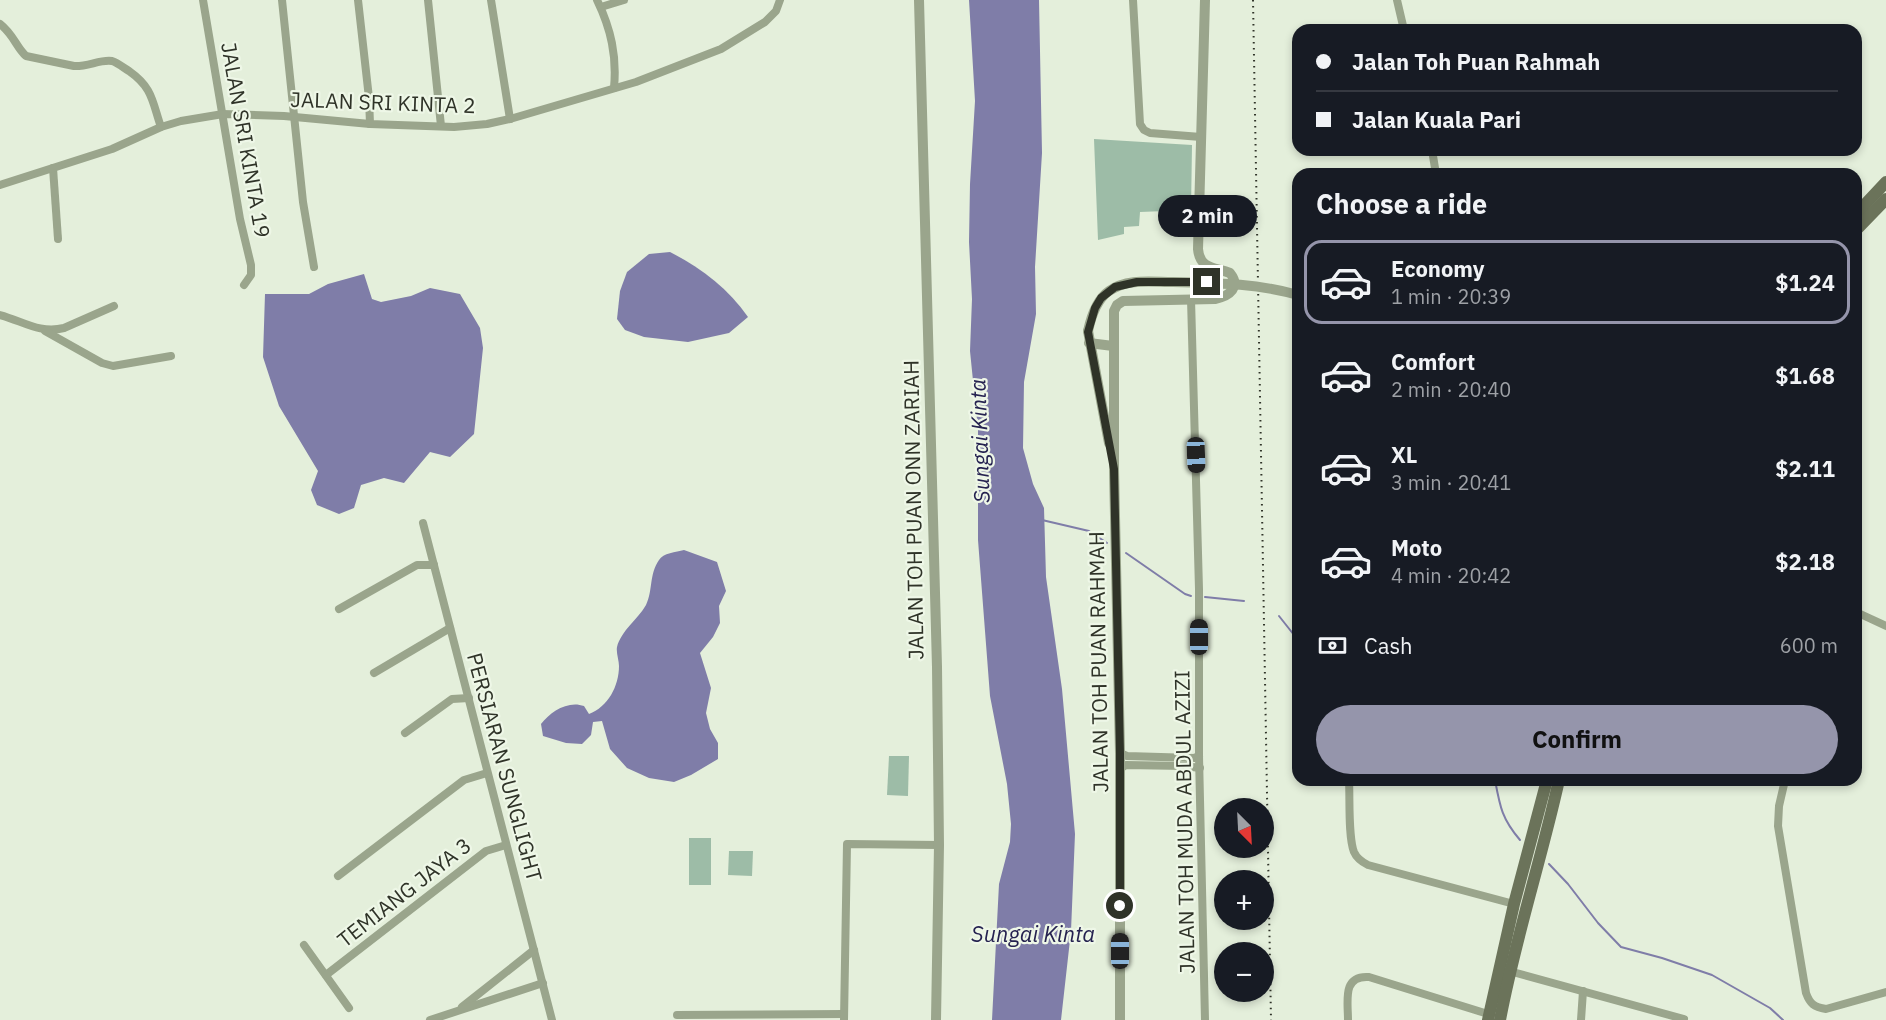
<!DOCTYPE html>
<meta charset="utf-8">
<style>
body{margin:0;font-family:"IBM Plex Sans",sans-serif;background:#20242c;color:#f1f3f6;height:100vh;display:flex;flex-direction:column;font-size:22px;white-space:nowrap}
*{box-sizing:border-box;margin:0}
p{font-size:20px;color:#9ea1a6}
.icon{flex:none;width:33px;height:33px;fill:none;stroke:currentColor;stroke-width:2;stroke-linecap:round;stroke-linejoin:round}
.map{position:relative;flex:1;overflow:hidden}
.side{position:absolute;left:1292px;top:168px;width:570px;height:618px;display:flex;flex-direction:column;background:#171b24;border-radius:18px;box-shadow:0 3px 9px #0003}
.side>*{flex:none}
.guide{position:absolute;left:1292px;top:24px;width:570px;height:132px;border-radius:18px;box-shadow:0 3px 9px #0003;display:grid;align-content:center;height:132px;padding:0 24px;background:#171b24}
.needle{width:39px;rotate:156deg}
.buttons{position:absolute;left:1214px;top:798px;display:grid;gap:12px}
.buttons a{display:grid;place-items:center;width:60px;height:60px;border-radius:50%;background:#171b24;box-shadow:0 3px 9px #0003;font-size:30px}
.end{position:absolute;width:27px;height:27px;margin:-14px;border:8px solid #2f3328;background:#fff;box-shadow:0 0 0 3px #fff}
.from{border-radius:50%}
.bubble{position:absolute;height:42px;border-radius:21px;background:#171b24;box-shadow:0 3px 9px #0003;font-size:20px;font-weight:700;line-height:42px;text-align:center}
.car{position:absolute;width:18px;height:36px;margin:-18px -9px;border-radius:8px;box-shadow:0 0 4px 2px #0007;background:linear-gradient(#222 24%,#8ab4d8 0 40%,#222 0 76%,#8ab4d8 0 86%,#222 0)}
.guide b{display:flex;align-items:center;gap:21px;height:57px;font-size:22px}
.guide b+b{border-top:2px solid #363941}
.guide i{width:15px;height:15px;background:#f1f3f6}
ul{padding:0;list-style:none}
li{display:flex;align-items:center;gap:18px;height:84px;margin:0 12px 9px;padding:0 12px;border:3px solid transparent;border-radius:18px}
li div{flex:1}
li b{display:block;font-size:22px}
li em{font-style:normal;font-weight:700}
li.active{border-color:#9595ab}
li>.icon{width:54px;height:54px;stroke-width:1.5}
h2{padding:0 24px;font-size:27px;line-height:72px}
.pay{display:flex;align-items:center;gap:15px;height:66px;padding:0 24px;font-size:22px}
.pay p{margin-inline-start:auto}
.button{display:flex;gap:12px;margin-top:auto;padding:12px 24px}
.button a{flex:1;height:69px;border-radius:36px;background:#9595ab;color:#111;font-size:24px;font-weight:700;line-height:69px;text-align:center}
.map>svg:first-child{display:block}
.green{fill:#9dbca7}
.water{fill:#7f7da8}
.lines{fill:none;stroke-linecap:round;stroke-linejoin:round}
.stream{stroke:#7f7da8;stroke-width:2}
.minor{stroke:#9aa58c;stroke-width:8}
.tertiary{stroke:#9aa58c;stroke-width:10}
.primary{stroke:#6b735a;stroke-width:12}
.rail{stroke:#2f3328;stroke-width:2;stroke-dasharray:1.5 4.5;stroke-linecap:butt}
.tertiary-bridge{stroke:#9aa58c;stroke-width:10}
.route{stroke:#2f3328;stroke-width:8}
.labels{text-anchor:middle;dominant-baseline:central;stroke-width:4.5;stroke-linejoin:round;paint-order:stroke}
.street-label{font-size:21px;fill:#2f3328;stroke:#eef7e7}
.water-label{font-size:22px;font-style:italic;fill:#252250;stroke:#eef7e7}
</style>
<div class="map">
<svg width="1886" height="1020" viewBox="0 0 1886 1020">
<rect width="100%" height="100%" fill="#e4efdb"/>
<g class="green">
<polygon points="1094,139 1192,145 1191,210 1140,212 1139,226 1124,227 1124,234 1098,240"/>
<polygon points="889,756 909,756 908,796 887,795"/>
<rect x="689" y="838" width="22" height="47"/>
<polygon points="729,851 753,851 752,876 728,875"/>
</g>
<g class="water">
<polygon points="969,0 1039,0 1042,153 1035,267 1036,314 1024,382 1023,448 1033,484 1044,508 1046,577 1062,689 1075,834 1071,931 1061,1020 992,1020 999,884 1010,842 1011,824 1007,784 990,696 978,540 978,430 970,351 972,299 969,242 970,184 975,101"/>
<path d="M670 252C701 268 728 288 748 317L729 333 688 342 644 337 625 330 617 319 620 291 627 272 649 254Z"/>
<polygon points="364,274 372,299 381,302 411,296 430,288 460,294 480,328 483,348 474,434 450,457 430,452 404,483 384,478 361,485 354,508 339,514 317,505 311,490 318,471 279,406 263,357 265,294 309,294 328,284"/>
<path d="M684 550 717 562 726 591 719 606 720 623 713 637 700 653 711 688 706 713 710 729 718 743V759L691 775 674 782 649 778 627 768 610 749 602 721 593 722 591 735 582 744 566 743 543 736 541 724C550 712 568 700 584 706L589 714C608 707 619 686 619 666 619 660 616 653 617 647 621 631 638 619 646 605 653 591 649 574 659 560 663 553 676 552 684 550Z"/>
</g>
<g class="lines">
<g class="stream">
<polyline points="1042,520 1089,531 1107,543"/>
<polyline points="1126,553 1185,594 1191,596"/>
<polyline points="1205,597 1244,601"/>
<polyline points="1279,616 1298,640"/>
<path d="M1495 780C1500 807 1502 819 1520 840"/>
<polyline points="1549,864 1568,884 1598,923 1621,947 1662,958 1712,975 1770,1008 1783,1020"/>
</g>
<g class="minor">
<polyline points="203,0 240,219 251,265 251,275 244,285"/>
<polyline points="282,0 303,202 314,267"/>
<polyline points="358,0 369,98 370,124"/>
<polyline points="428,0 441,126"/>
<polyline points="491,0 510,119"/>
<path d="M597 0C611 29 617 56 614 88"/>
<polyline points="1133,0 1140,124 1144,130 1150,133 1201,137"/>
<polyline points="1397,0 1404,30"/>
<polyline points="601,7 624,0"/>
<path d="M0 24C14 35 16 47 26 56L74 66C87 67 101 59 112 61 118 63 124 68 129 71 153 88 152 101 161 127"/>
<polyline points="1432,150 1436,174"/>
<polyline points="53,168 58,239"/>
<polyline points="0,185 112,149 161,127 181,121 223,114 284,116 370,124 454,127 487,124 510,119 636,82 721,49 765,22 776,11 780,0"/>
<polyline points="1191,299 1199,589 1199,756 1205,1020"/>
<path d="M0 315C23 321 39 334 64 328L114 306"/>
<polyline points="45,331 102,363 113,366 171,356"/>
<polyline points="423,523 552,1020"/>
<polyline points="339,609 417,565 434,565"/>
<polyline points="1856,612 1886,626"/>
<polyline points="374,673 450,628"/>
<polyline points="405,733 452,699 469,698"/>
<polyline points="1120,753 1127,756 1194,758 1199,756"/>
<polyline points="1120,769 1126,765 1185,766 1200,768"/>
<path d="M1349 780C1350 798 1348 837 1354 852 1357 859 1362 862 1368 865L1514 904"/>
<path d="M1785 780 1779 806 1778 826 1806 993C1810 1004 1814 1007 1826 1009L1886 992"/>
<polyline points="338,876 464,780 487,773"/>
<polyline points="304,945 349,1008"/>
<polyline points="1509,971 1684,1019"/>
<polyline points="326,975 486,851 506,845"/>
<polyline points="462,1007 534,950"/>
<polyline points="677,1015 844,1014"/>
<polyline points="430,1020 543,983"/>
<polyline points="844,1020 847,844 939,845"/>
<path d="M1348 1020C1348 1001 1342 975 1369 977L1488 1014"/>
<polyline points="1581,1020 1583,991"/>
</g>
<g class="tertiary">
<polyline points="919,0 937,667 939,845 936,1020"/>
<polyline points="1088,331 1109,443"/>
<polyline points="1089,343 1113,346"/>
<path d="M1120 1020V753L1114 469V311L1117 305 1123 301 1215 299C1230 296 1241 287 1230 273 1215 267 1200 270 1198 249L1205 0"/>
</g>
<g class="primary">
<polyline points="1856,214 1886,182"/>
<polyline points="1856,230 1886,199"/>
<polyline points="1488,1020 1514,904 1547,780"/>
<path d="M1500 1020C1515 939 1541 861 1559 780"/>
</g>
<polyline class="rail" points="1253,0 1271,1020"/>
<path class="tertiary-bridge" d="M1088 331C1091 317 1096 300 1109 291 1127 278 1152 282 1173 282 1215 283 1256 283 1298 295"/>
</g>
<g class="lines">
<polyline class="route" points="1120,906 1120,753 1114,469 1088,332 1095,308 1101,298 1115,287 1137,282 1207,282"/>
</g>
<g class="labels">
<g class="street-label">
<text transform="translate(383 102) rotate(2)">JALAN SRI KINTA 2</text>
<text transform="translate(246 140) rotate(80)">JALAN SRI KINTA 19</text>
<text transform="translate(913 510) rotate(-91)">JALAN TOH PUAN ONN ZARIAH</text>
<text transform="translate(1098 662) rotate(-91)">JALAN TOH PUAN RAHMAH</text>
<text transform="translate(505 767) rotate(75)">PERSIARAN SUNGLIGHT</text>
<text transform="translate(1184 822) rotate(-91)">JALAN TOH MUDA ABDUL AZIZI</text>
<text transform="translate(404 892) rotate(-38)">TEMIANG JAYA 3</text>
</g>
<g class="water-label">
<text transform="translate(979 441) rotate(-92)">Sungai Kinta</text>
<text x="1033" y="933">Sungai Kinta</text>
</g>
</g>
</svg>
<div class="buttons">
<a><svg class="needle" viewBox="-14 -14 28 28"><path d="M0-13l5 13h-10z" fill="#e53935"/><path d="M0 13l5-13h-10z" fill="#9ea1a6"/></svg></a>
<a>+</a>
<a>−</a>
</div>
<i class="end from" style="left:1120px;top:906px"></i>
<i class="end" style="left:1207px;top:282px"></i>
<div class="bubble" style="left:1158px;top:195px;width:99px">2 min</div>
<i class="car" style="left:1196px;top:455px;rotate:178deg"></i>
<i class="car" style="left:1199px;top:637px;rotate:0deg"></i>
<i class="car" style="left:1120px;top:951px;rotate:0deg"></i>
<div class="guide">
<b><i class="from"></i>Jalan Toh Puan Rahmah</b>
<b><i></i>Jalan Kuala Pari</b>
</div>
<section class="side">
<h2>Choose a ride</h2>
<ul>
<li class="active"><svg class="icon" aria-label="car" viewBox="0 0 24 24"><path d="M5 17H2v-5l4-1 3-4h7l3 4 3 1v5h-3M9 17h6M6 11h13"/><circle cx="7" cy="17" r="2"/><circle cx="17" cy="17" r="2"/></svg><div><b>Economy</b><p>1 min · 20:39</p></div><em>$1.24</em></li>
<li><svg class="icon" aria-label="car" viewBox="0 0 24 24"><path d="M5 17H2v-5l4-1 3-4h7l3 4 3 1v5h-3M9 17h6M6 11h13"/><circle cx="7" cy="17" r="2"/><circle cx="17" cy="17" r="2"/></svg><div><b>Comfort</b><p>2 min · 20:40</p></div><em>$1.68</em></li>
<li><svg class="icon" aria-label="car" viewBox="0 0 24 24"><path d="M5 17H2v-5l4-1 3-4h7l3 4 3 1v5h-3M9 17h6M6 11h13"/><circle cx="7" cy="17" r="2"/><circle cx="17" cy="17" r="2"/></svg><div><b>XL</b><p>3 min · 20:41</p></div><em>$2.11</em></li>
<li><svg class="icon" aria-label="car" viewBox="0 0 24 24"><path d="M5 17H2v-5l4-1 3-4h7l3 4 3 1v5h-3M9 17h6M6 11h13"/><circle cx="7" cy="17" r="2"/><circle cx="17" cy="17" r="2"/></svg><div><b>Moto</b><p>4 min · 20:42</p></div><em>$2.18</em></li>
</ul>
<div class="pay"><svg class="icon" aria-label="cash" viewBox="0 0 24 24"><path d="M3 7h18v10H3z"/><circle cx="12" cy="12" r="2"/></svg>Cash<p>600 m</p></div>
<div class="button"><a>Confirm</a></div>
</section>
</div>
